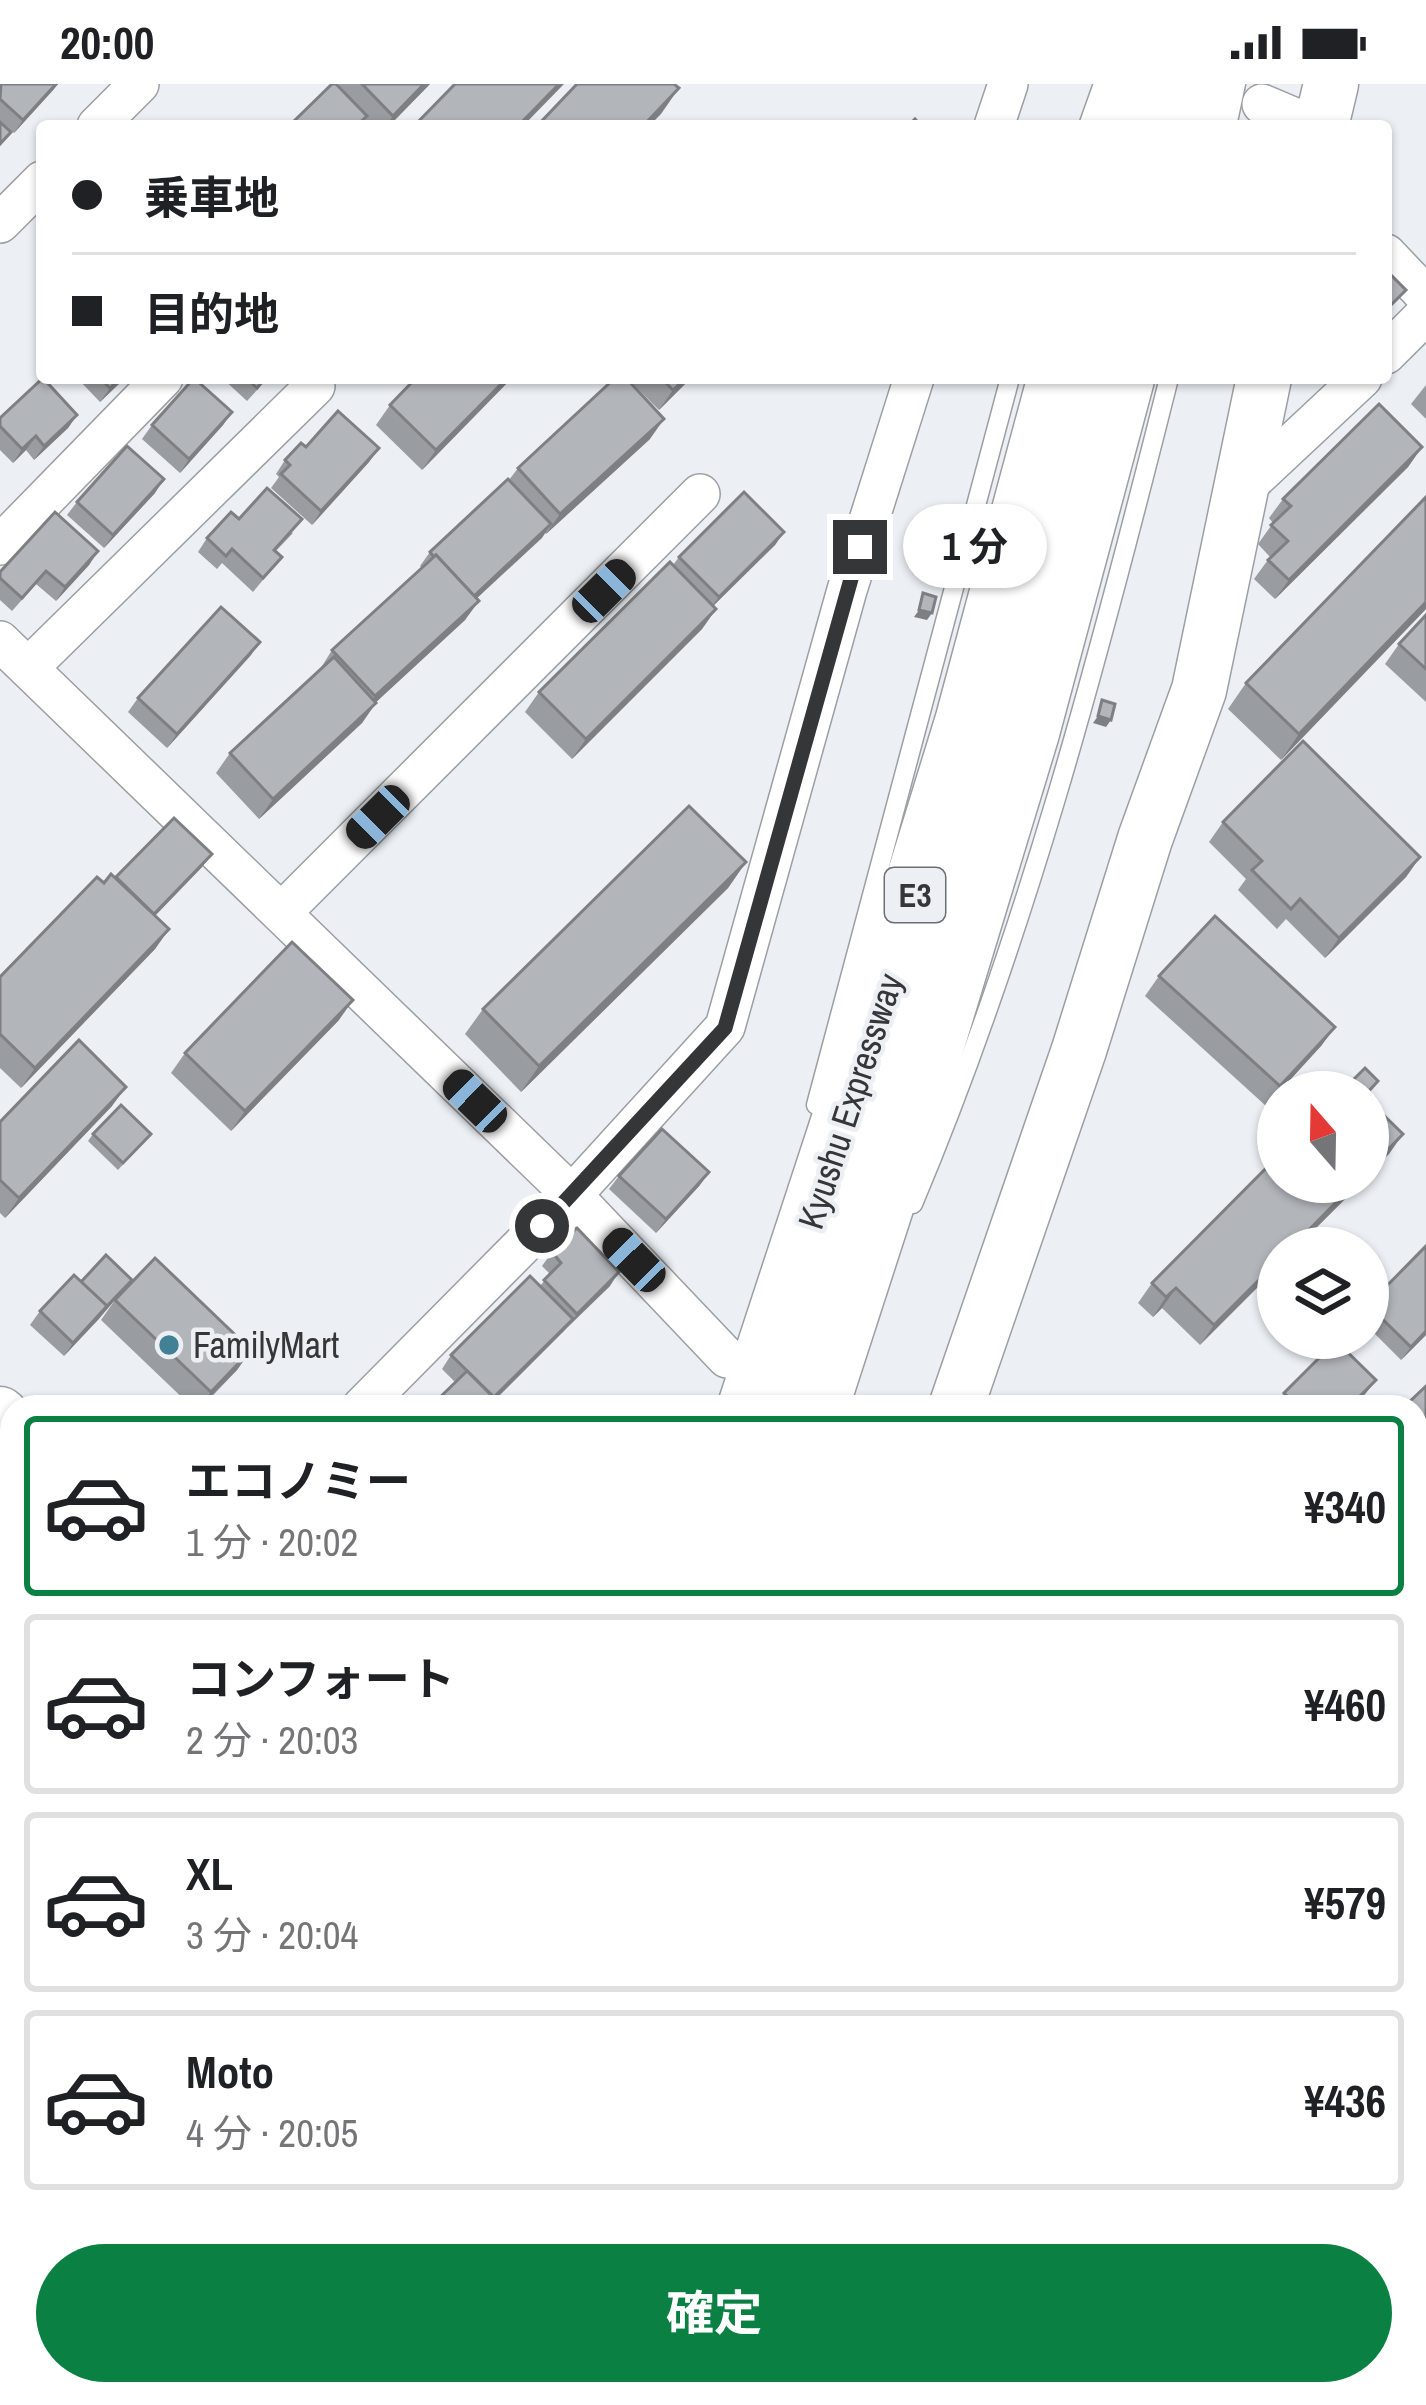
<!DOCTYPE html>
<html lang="ja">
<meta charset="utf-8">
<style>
body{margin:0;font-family:"Archivo Narrow","Noto Sans JP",sans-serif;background:#f2f2f2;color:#202124;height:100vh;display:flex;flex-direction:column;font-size:45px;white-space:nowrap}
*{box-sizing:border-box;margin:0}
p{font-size:39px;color:#757577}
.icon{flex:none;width:66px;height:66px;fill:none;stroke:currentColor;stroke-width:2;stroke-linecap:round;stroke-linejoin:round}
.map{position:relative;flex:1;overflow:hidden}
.drawer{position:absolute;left:0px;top:1311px;width:1428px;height:1011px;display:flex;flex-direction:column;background:#fff;border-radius:36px 36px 0 0;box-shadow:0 3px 9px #0004}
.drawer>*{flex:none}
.guide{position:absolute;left:36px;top:36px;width:1356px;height:264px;border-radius:12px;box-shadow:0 3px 9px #0004;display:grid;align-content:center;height:264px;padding:0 36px;background:#fff}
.needle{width:78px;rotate:340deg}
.tools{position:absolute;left:1257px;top:987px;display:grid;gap:24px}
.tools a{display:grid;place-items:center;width:132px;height:132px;border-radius:50%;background:#fff;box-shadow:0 3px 9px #0004;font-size:60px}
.end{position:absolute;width:54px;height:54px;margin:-27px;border:15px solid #353638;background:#fff;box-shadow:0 0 0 6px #fff}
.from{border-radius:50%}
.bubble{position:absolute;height:84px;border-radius:42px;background:#fff;box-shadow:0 3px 9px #0004;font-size:39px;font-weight:700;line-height:84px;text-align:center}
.car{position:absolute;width:36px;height:72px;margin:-36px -18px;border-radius:15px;box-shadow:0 0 9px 3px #0007;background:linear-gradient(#222 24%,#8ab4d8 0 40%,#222 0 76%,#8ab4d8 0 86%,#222 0)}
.guide b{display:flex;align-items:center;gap:42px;height:114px;font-size:45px}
.guide b+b{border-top:3px solid #e0e0e0}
.guide i{width:30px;height:30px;background:#202124}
ul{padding:21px 0 0;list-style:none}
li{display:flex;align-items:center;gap:36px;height:180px;margin:0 24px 18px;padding:0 12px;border:6px solid #e0e0e0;border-radius:12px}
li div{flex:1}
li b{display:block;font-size:45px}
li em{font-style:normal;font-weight:700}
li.current{border-color:#0b8043}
li>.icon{width:108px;height:108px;stroke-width:1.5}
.action{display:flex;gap:24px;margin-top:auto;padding:24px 36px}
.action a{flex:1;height:138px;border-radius:72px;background:#0b8043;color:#fff;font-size:48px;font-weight:700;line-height:138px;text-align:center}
.status{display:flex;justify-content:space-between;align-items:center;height:84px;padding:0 60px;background:#fff;direction:ltr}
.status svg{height:33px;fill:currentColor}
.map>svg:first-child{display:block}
.built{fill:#dbe3ef}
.green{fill:#c3dead}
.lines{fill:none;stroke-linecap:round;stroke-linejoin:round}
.lane-casing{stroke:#9b9ea3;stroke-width:21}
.street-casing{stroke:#9b9ea3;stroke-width:42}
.secondary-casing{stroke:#9b9ea3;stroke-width:57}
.highway-casing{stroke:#9b9ea3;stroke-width:69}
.lane{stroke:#fff;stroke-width:18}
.street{stroke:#fff;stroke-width:39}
.secondary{stroke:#fff;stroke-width:54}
.highway{stroke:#fff;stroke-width:66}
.wall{fill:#999ca0}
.shaded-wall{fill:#7d7f82}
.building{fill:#b2b5ba;stroke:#7d7f82;stroke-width:3}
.route{stroke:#353638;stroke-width:15}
.poi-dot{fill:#428095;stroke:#ecf0f5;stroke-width:4.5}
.labels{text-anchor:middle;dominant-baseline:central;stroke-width:9;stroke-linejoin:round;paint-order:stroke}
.shield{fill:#ecf0f5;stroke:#6c6e71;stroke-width:3}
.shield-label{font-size:33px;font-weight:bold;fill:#353638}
.street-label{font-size:36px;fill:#353638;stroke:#ecf0f5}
.poi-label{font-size:36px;fill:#353638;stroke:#ecf0f5;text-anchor:start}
</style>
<div class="status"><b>20:00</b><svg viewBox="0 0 49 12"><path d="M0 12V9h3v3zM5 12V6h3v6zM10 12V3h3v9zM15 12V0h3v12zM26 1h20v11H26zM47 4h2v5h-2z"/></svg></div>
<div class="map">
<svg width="1426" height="2321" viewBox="0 0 1426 2321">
<rect width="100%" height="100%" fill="#ecf0f5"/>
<polygon class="built" points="1426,1751 1426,2321 967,2321 976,2310 1416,2310 1416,1764"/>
<polygon class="green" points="1125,2310 1301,2310 1291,2321 1148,2321"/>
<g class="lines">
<g class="lane-casing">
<g id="lane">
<polyline points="1088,42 1103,0"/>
<polyline points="1227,42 1236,0"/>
<polyline points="816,1021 1010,294"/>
<path d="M913 1120C1025 854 1099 573 1169 294"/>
</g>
</g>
<g class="street-casing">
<g id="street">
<polyline points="1262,20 1314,42"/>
<polyline points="97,42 139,0"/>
<polyline points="994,42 1008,0"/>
<polyline points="0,139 42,97"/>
<polyline points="1386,170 1426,212"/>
<polyline points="1386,270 1426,230"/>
<polyline points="1239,409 1362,294"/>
<polyline points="0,461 163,294"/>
<polyline points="0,557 572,1111 727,1274"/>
<polyline points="28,584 315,302"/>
<polyline points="281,829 700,410"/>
<polyline points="362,1323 572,1111 725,943 847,506 914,294"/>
<polyline points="1416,1480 1426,1470"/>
<polyline points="0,1695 12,1683"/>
<polyline points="0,2085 12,2097"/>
<polyline points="225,2310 236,2321"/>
</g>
</g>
<g class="secondary-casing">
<g id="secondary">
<polyline points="1321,42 1331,0"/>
<polyline points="956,1323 1079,966 1145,755 1199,606 1264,294"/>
<polyline points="0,1330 12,1342"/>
<polyline points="1416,1764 1426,1751"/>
<polyline points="1038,2310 1049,2321"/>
<polyline points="621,2321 625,2310"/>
<polyline points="967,2321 976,2310"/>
</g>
</g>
<g class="highway-casing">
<g id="highway">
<polyline points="1127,42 1137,0"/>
<polyline points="1187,42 1197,0"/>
<polyline points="751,1323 850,1021 968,639 1061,294"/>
<polyline points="815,1323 907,1039 1026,648 1121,294"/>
<polyline points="388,2321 393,2310"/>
<polyline points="451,2321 456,2310"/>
</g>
</g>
<use href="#lane" class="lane"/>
<use href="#street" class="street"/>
<use href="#secondary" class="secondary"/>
<use href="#highway" class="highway"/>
</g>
<g class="wall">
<polygon points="332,0 338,2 339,0 430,0 389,42 370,42 364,36 359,42 289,42"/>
<polygon points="0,1 54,5 14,49 0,37"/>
<polygon points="77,294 125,294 100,318"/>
<polygon points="222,294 268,294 247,317"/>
<polygon points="512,294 422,386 376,341 390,321"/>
<polygon points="627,294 691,294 659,326"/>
<polygon points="1426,301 1426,335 1411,320"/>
<polygon points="232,328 223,341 180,389 142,355 152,341"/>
<polygon points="77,331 68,344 34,376 26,366 13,379 0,366 0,334"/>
<polygon points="650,355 546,450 545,449 477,514 465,536 376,618 362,639 259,735 216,689 230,669 319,587 332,566 422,484 420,482 430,468 509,396 518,384"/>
<polygon points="306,363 379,364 369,378 312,441 271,404 279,393 276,390 285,376"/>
<polygon points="1422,363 1408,383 1275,515 1254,495 1270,473 1258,460 1273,439 1269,434 1283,415"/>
<polygon points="155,409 104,464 67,431 77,418"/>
<polygon points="239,435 293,449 275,468 282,473 253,508 222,479 217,485 198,468 207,454"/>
<polygon points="784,448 775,461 713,522 716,525 702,545 572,675 525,628 539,608 673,481 679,473"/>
<polygon points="98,467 89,481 56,517 36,500 12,527 0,516 0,488"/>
<polygon points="1426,525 1281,676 1228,625 1246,599"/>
<polygon points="1426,531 1426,618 1385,580 1399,560"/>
<polygon points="251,571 167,664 128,628 138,614"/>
<polygon points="1223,738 1420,773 1406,793 1325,874 1286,835 1277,845 1238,806 1246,795 1209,758"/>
<polygon points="746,778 728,804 521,1008 465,950 483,925"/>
<polygon points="202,783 155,832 169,845 155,865 21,1004 0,984 0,893 115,794"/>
<polygon points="1159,892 1335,943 1321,962 1266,1022 1145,912"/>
<polygon points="339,936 231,1047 171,989 185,969"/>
<polygon points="112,1022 5,1134 0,1129 0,1038"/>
<polygon points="93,1050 151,1050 118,1086 88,1057"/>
<polygon points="619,1092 700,1101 656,1149 609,1105"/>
<polygon points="1278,1098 1362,1098 1296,1164 1278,1164 1200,1261 1162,1224 1153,1233 1138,1219 1152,1199"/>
<polygon points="552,1168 610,1202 563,1248 455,1298 442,1285 451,1271 540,1202 550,1190 542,1182"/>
<polygon points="132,1196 64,1272 30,1241 40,1227 81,1198"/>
<polygon points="115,1216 251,1266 237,1286 202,1323 192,1323 101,1236"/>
<polygon points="1368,1222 1426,1251 1401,1276 1368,1243"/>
<polygon points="1426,1302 1426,1376 1416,1389 1416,1323"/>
<polygon points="1284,1309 1366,1309 1353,1323 1275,1323"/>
<polygon points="12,1720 12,1955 0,1943 0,1733"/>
<polygon points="32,2310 135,2310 124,2321 25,2320"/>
<polygon points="696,2310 810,2310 800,2321 708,2321"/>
</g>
<g class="shaded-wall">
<polygon points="56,0 58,0 54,5 14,49 23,36"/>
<polygon points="424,0 430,0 389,42 386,42 393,32"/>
<polygon points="559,0 564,0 523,42 518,42"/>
<polygon points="679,4 661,30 649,42 643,42"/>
<polygon points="120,294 125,294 100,318 110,304"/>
<polygon points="507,294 512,294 422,386 436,366"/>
<polygon points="686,294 691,294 659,326 673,306"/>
<polygon points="232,328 223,341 180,389 189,375"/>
<polygon points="77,331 68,344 34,376 44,362"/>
<polygon points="664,335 650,355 546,450 560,430"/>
<polygon points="36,352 26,366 13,379 22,365"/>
<polygon points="1422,363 1408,383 1275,515 1289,496"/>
<polygon points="379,364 369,378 312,441 321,427"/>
<polygon points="164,395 155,409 104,464 113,451"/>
<polygon points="551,440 542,454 463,527 473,514"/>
<polygon points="784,448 775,461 709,526 719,513"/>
<polygon points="98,467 89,481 56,517 65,503"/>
<polygon points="479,517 465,536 361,632 375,612"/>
<polygon points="1426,518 1426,525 1281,676 1299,650"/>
<polygon points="716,525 702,545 572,675 586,655"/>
<polygon points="919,526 932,529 927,536 914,533"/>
<polygon points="260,558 251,571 167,664 177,650"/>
<polygon points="376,619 362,639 259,735 273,715"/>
<polygon points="1098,632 1111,636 1106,643 1093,639"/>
<polygon points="212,770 202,783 144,843 154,830"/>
<polygon points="1420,773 1406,793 1325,874 1339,854"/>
<polygon points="746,778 728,804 521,1008 539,982"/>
<polygon points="169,845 155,865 21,1004 35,984"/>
<polygon points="353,916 339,936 231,1047 245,1027"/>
<polygon points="1335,943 1321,962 1266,1022 1280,1002"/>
<polygon points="126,1003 112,1022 5,1134 19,1114"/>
<polygon points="1403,1050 1389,1070 1368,1091 1368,1086"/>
<polygon points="709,1088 700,1101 656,1149 666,1135"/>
<polygon points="1356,1098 1362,1098 1296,1164 1291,1164"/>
<polygon points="1278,1177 1278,1183 1200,1261 1214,1241"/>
<polygon points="619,1188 610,1202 567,1243 577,1230"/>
<polygon points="132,1196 98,1236 64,1272 73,1259"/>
<polygon points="1176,1204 1162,1224 1153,1233 1166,1213"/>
<polygon points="573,1235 563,1248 488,1323 494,1313"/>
<polygon points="1426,1247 1426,1251 1401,1276 1411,1263"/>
<polygon points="251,1266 237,1286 200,1323 211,1308"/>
<polygon points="1376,1296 1366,1309 1353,1323 1349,1323"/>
<polygon points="12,1631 12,1639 0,1651 0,1643"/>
<polygon points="801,2310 810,2310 800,2321 790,2321"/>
</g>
<g class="building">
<polygon points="1,0 56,0 23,36 0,15"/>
<polygon points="332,0 336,0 367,32 356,42 293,42 291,40"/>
<polygon points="362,0 424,0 393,32"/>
<polygon points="455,0 559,0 518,42 414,42"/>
<polygon points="577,0 674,0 679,4 643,42 537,42"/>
<polygon points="915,35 921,42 908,42"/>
<polygon points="0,38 11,48 0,60"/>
<polygon points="1386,186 1406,206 1386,226"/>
<polygon points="43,294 77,331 44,362 36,352 22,365 0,342 0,334"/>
<polygon points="100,294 120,294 110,304"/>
<polygon points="194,294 232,328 189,375 152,341"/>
<polygon points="246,294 265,294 257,304"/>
<polygon points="416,294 507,294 436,366 390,321"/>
<polygon points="615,294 626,294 664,335 560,430 518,384"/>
<polygon points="661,294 686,294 673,306"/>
<polygon points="1379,320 1422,363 1289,496 1268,476 1288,457 1271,441 1291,422 1283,415"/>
<polygon points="338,327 379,364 321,427 281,390 290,381 285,376 301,359 306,363"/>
<polygon points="127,362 164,395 113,451 77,418"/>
<polygon points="508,395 551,440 474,512 436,471 434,473 430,468"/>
<polygon points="267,404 302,435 274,466 282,473 263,494 232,465 226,472 207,454 231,428 239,435"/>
<polygon points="744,408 784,448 719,513 679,473"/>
<polygon points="1426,413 1426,518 1299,650 1246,599"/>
<polygon points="55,428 98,467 65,503 46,487 22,514 0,494 0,488"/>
<polygon points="436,471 479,517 375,612 332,566"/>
<polygon points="670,478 716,525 586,655 539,608"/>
<polygon points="923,509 936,513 932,529 919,526"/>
<polygon points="221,523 260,558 177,650 138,614"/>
<polygon points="1426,531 1426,585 1399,560"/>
<polygon points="334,573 376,619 273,715 230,669"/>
<polygon points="1102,616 1115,620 1111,636 1098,632"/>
<polygon points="1303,657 1420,773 1339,854 1300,815 1291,825 1252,786 1262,777 1223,738"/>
<polygon points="689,722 746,778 539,982 483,925"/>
<polygon points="174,734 212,770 154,830 116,793"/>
<polygon points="111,790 169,845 35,984 0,950 0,893 97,793 104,799"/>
<polygon points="1215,832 1335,943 1280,1002 1159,892"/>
<polygon points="292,858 353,916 245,1027 185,969"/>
<polygon points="79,956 126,1003 19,1114 0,1096 0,1038"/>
<polygon points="1365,984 1378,997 1368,1008 1341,1008"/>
<polygon points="1368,1016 1403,1050 1368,1086"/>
<polygon points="121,1021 151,1050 123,1079 93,1050"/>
<polygon points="662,1045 709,1088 666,1135 619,1092"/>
<polygon points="1278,1072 1278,1098 1356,1098 1291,1164 1278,1164 1278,1177 1214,1241 1176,1204 1166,1213 1152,1199"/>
<polygon points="577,1144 619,1188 577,1230 544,1196 561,1179 552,1168"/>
<polygon points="1426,1162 1426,1247 1411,1263 1368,1221"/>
<polygon points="106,1171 132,1196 107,1222 81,1198"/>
<polygon points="155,1174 251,1266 211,1308 115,1216"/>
<polygon points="74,1191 107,1222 73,1259 40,1227"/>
<polygon points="530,1192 573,1235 494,1313 451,1271"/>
<polygon points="1336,1257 1376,1296 1349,1323 1298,1323 1284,1309"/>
<polygon points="467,1287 503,1323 430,1323"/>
<polygon points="1426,1302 1426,1358 1416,1348 1416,1323 1404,1323"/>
<polygon points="1416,1360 1426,1370 1426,1375 1416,1385"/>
<polygon points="1426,1504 1426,1602 1416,1612 1416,1514"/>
<polygon points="0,1525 12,1537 12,1631 0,1643"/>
<polygon points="12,1720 12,1912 0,1900 0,1733"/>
<polygon points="1426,2195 1426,2321 1297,2321 1308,2310 1416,2310 1416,2205"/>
<polygon points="49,2310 130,2310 119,2321 61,2321"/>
<polygon points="756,2310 801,2310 790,2321 768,2321"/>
</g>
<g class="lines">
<polyline class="route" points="542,1142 725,944 860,463"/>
</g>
<circle class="poi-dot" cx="169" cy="1261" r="12"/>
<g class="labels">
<rect class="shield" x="885" y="784" width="60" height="54" rx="9"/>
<g class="shield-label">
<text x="915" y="811">E3</text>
</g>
<g class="street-label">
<text transform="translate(850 1017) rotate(-72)">Kyushu Expressway</text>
</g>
<g class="poi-label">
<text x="193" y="1261">FamilyMart</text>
</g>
</g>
</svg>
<div class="tools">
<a><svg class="needle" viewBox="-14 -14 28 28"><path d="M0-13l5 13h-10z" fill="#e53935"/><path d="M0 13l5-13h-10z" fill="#757577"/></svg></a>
<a><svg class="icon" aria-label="layers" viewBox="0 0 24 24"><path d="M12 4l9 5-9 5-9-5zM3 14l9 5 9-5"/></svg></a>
</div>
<i class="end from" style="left:542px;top:1142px"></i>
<i class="end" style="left:860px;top:463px"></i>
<div class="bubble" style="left:903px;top:420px;width:144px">1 分</div>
<i class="car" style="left:604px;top:507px;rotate:45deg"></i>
<i class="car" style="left:378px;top:733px;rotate:225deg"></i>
<i class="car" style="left:475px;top:1017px;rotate:314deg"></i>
<i class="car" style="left:634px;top:1176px;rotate:316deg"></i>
<div class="guide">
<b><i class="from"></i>乗車地</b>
<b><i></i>目的地</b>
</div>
<section class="drawer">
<ul>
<li class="current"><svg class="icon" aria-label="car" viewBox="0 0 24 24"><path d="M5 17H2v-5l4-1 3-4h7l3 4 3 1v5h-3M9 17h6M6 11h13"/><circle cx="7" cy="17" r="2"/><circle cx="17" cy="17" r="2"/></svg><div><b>エコノミー</b><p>1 分 · 20:02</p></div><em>¥340</em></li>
<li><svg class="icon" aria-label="car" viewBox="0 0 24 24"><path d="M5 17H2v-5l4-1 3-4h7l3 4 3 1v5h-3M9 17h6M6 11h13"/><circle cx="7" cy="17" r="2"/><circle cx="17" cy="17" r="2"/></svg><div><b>コンフォート</b><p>2 分 · 20:03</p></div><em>¥460</em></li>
<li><svg class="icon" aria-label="car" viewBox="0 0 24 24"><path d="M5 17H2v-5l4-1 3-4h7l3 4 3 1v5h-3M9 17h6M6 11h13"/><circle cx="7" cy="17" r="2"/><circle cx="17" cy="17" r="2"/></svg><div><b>XL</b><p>3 分 · 20:04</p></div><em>¥579</em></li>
<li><svg class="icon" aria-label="car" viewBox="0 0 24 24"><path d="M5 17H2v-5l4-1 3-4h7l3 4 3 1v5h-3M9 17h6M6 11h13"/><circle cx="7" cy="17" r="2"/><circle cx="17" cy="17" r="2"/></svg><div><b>Moto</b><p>4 分 · 20:05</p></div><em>¥436</em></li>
</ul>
<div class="action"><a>確定</a></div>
</section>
</div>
